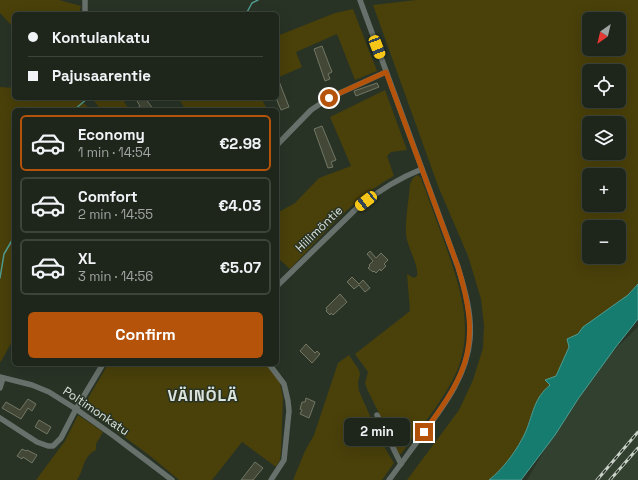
<!DOCTYPE html>
<meta charset="utf-8">
<style>
body{margin:0;font-family:"Space Grotesk",sans-serif;background:#2b3229;color:#f1f3f6;height:100vh;display:flex;flex-direction:column;font-size:15px;white-space:nowrap}
*{box-sizing:border-box;margin:0}
p{font-size:13px;color:#a1a5a3}
.icon{flex:none;width:22px;height:22px;fill:none;stroke:currentColor;stroke-width:2;stroke-linecap:round;stroke-linejoin:round}
.map{position:relative;flex:1;overflow:hidden}
.panel{position:absolute;left:12px;top:108px;width:267px;height:258px;display:flex;flex-direction:column;background:#1e261c;border-radius:6px;box-shadow:0 4px 16px #0002,0 0 0 1px #3c433b}
.panel>*{flex:none}
.top-card{position:absolute;left:12px;top:12px;width:267px;height:88px;border-radius:6px;box-shadow:0 4px 16px #0002,0 0 0 1px #3c433b;display:grid;align-content:center;height:88px;padding:0 16px;background:#1e261c}
.needle{width:26px;rotate:214deg}
.fabs{position:absolute;left:582px;top:12px;display:grid;gap:8px}
.fabs a{display:grid;place-items:center;width:44px;height:44px;border-radius:6px;background:#1e261c;box-shadow:0 4px 16px #0002,0 0 0 1px #3c433b;font-size:20px}
.end{position:absolute;width:18px;height:18px;margin:-9px;border:5px solid #b45309;background:#fff;box-shadow:0 0 0 2px #fff}
.from{border-radius:50%}
.bubble{position:absolute;height:28px;border-radius:6px;background:#1e261c;box-shadow:0 4px 16px #0002,0 0 0 1px #3c433b;font-size:13px;font-weight:800;line-height:28px;text-align:center}
.car{position:absolute;width:12px;height:24px;margin:-12px -6px;border-radius:5px;box-shadow:0 0 3px 1px #0007;background:linear-gradient(#f5c518 24%,#345 0 40%,#f5c518 0 76%,#345 0 86%,#f5c518 0)}
.top-card b{display:flex;align-items:center;gap:14px;height:38px;font-size:15px}
.top-card b+b{border-top:1px solid #3c433b}
.top-card i{width:10px;height:10px;background:#f1f3f6}
ul{padding:7px 0 0;list-style:none}
li{display:flex;align-items:center;gap:12px;height:56px;margin:0 8px 6px;padding:0 8px;border:2px solid #3c433b;border-radius:6px}
li div{flex:1}
li b{display:block;font-size:15px}
li em{font-style:normal;font-weight:800}
li.active{border-color:#b45309}
li>.icon{width:36px;height:36px;stroke-width:1.5}
.cta{display:flex;gap:8px;margin-top:auto;padding:8px 16px}
.cta a{flex:1;height:46px;border-radius:6px;background:#b45309;color:#fff;font-size:16px;font-weight:800;line-height:46px;text-align:center}
.map>svg:first-child{display:block}
.built{fill:#32412f}
.green{fill:#49400a;fill-rule:evenodd}
.water{fill:#167c70;stroke:#519b90}
.lines{fill:none;stroke-linecap:round;stroke-linejoin:round}
.stream{stroke:#519b90;stroke-width:1.5}
.building{fill:#424736;stroke:#727765}
.minor{stroke:#67706b;stroke-width:5.5}
.rail-casing{stroke:#c9d1c8;stroke-width:3}
.rail{stroke:#283326;stroke-width:1.5;stroke-dasharray:4.5;stroke-linecap:butt}
.route{stroke:#b45309;stroke-width:5}
.labels{text-anchor:middle;dominant-baseline:central;stroke-width:3;stroke-linejoin:round;paint-order:stroke}
.street-label{font-size:12px;fill:#dbe3da;stroke:#283326}
.district-label{font-size:16px;font-weight:bold;letter-spacing:1px;fill:#dbe3da;stroke:#283326}
</style>
<div class="map">
<svg width="638" height="480" viewBox="0 0 638 480">
<rect width="100%" height="100%" fill="#283326"/>
<polygon class="built" points="638,327 638,480 527,480 563,418 609,355"/>
<g class="green">
<polygon points="0,0 59,0 81,6 79,14 14,14 14,25 10,24 0,13"/>
<path d="M416 0H638V284L628 295 583 327 579 334 573 337 556 376 546 380 550 385C535 398 533 413 526 431 518 449 504 468 489 480H407L459 410 473 380 483 348 484 326 481 299 468 256 438 186 373 5ZM589 19H619V49H589ZM589 71H619V101H589ZM589 123H619V153H589ZM589 175H619V205H589ZM589 227H619V257H589Z"/>
<polygon points="353,9 377,71 355,80 337,34 296,52 302,67 277,78 277,36 335,13"/>
<polygon points="0,87 14,88 14,98 76,98 86,105 90,110 14,110 14,338 0,363"/>
<path d="M385 90 407 150 391 152 387 156 394 176C353 198 322 236 290 269L277 257V213L295 203 319 178 351 166 330 117Z"/>
<polygon points="92,98 129,98 124,102 130,110 101,110"/>
<polygon points="178,98 261,98 266,107 258,110 186,110"/>
<path d="M417 175 421 178C429 200 437 222 445 244 459 285 475 327 457 371 444 400 420 428 401 454H399L367 389 365 383 368 372 355 354 410 311 407 274 414 278 417 276C419 265 407 247 406 234 405 219 409 199 410 184L413 178Z"/>
<polygon points="349,355 359,370 360,375 358,382 359,391 382,443 394,463 382,480 293,480 305,451 314,435 338,363"/>
<polygon points="108,364 266,364 280,383 283,397 281,452 280,460 276,467 242,442 212,480 179,480 149,455 83,407"/>
<path d="M78 415 103 432 96 444V450C82 457 85 468 77 480H36L65 441Z"/>
</g>
<path class="water" d="M638 284V319L615 348 578 399 555 435 521 480H489C504 468 518 449 526 431 533 414 534 398 550 385L545 380 556 376 569 347 567 339 578 334 583 327 628 295Z"/>
<g class="lines">
<g class="stream">
<polyline points="212,14 221,13 228,14"/>
<polyline points="246,14 252,3 258,0"/>
<polyline points="74,110 88,98"/>
<polyline points="0,278 4,254 14,237"/>
</g>
</g>
<g class="building">
<polygon points="322,46 332,72 328,74 330,79 325,81 314,49"/>
<polygon points="277,76 289,107 281,110 276,98 277,98"/>
<polygon points="377,83 379,87 356,96 354,91"/>
<polygon points="142,98 145,98 154,110 135,110 140,106 137,101"/>
<polygon points="322,126 336,160 331,162 333,167 328,168 314,129"/>
<polygon points="370,251 376,258 381,253 388,260 384,264 386,266 381,271 380,269 376,273 374,271 373,272 368,268 370,266 369,265 373,261 367,254"/>
<polygon points="352,277 359,284 363,280 370,288 365,292 359,285 354,289 347,282"/>
<polygon points="340,294 347,302 333,315 331,313 330,315 326,311 327,310 326,308"/>
<polygon points="306,344 315,353 317,351 320,354 312,363 300,351"/>
<polygon points="306,398 315,402 309,418 300,414 302,410 300,409 302,402 305,402"/>
<polygon points="28,399 36,404 32,411 28,408 21,419 2,408 6,402 20,410"/>
<polygon points="39,420 51,427 47,434 35,427"/>
<polygon points="22,449 26,451 27,450 37,455 32,463 23,457 22,459 17,456"/>
<polygon points="255,462 263,468 253,480 241,480"/>
</g>
<g class="lines">
<g class="minor">
<polyline points="85,0 85,14"/>
<path d="M360 0 458 267C465 290 472 314 470 339 467 374 446 403 425 431 413 447 401 464 389 480"/>
<polyline points="277,145 311,110 329,98 386,72"/>
<path d="M277 286 358 207C377 192 399 178 422 169"/>
<polyline points="269,364 284,384 288,401 289,411 284,460 271,480"/>
<polyline points="0,377 32,385 49,392 76,409 114,436 172,480"/>
<polyline points="0,388 3,378"/>
<polyline points="377,415 401,464"/>
<polyline points="0,418 37,442 48,446 53,446 61,438 76,409 103,364"/>
</g>
<g class="rail-casing">
<g id="rail">
<polyline points="597,480 638,432"/>
<polyline points="610,480 638,448"/>
</g>
</g>
<use href="#rail" class="rail"/>
</g>
<g class="lines">
<path class="route" d="M329 98 386 72 458 267C481 343 470 370 424 432"/>
</g>
<g class="labels">
<g class="street-label">
<text transform="translate(319 229) rotate(-44)">Hiilimöntie</text>
<text transform="translate(96 411) rotate(34)">Poltimonkatu</text>
</g>
<g class="district-label">
<text x="203" y="395">VÄINÖLÄ</text>
</g>
</g>
</svg>
<div class="fabs">
<a><svg class="needle" viewBox="-14 -14 28 28"><path d="M0-13l5 13h-10z" fill="#e53935"/><path d="M0 13l5-13h-10z" fill="#a1a5a3"/></svg></a>
<a><svg class="icon" aria-label="locate" viewBox="0 0 24 24"><circle cx="12" cy="12" r="6"/><path d="M12 2v4M12 18v4M2 12h4M18 12h4"/></svg></a>
<a><svg class="icon" aria-label="layers" viewBox="0 0 24 24"><path d="M12 4l9 5-9 5-9-5zM3 14l9 5 9-5"/></svg></a>
<a>+</a>
<a>−</a>
</div>
<i class="end from" style="left:329px;top:98px"></i>
<i class="end" style="left:424px;top:432px"></i>
<div class="bubble" style="left:344px;top:418px;width:66px">2 min</div>
<i class="car" style="left:377px;top:47px;rotate:159deg"></i>
<i class="car" style="left:366px;top:201px;rotate:232deg"></i>
<div class="top-card">
<b><i class="from"></i>Kontulankatu</b>
<b><i></i>Pajusaarentie</b>
</div>
<section class="panel">
<ul>
<li class="active"><svg class="icon" aria-label="car" viewBox="0 0 24 24"><path d="M5 17H2v-5l4-1 3-4h7l3 4 3 1v5h-3M9 17h6M6 11h13"/><circle cx="7" cy="17" r="2"/><circle cx="17" cy="17" r="2"/></svg><div><b>Economy</b><p>1 min · 14:54</p></div><em>€2.98</em></li>
<li><svg class="icon" aria-label="car" viewBox="0 0 24 24"><path d="M5 17H2v-5l4-1 3-4h7l3 4 3 1v5h-3M9 17h6M6 11h13"/><circle cx="7" cy="17" r="2"/><circle cx="17" cy="17" r="2"/></svg><div><b>Comfort</b><p>2 min · 14:55</p></div><em>€4.03</em></li>
<li><svg class="icon" aria-label="car" viewBox="0 0 24 24"><path d="M5 17H2v-5l4-1 3-4h7l3 4 3 1v5h-3M9 17h6M6 11h13"/><circle cx="7" cy="17" r="2"/><circle cx="17" cy="17" r="2"/></svg><div><b>XL</b><p>3 min · 14:56</p></div><em>€5.07</em></li>
</ul>
<div class="cta"><a>Confirm</a></div>
</section>
</div>
